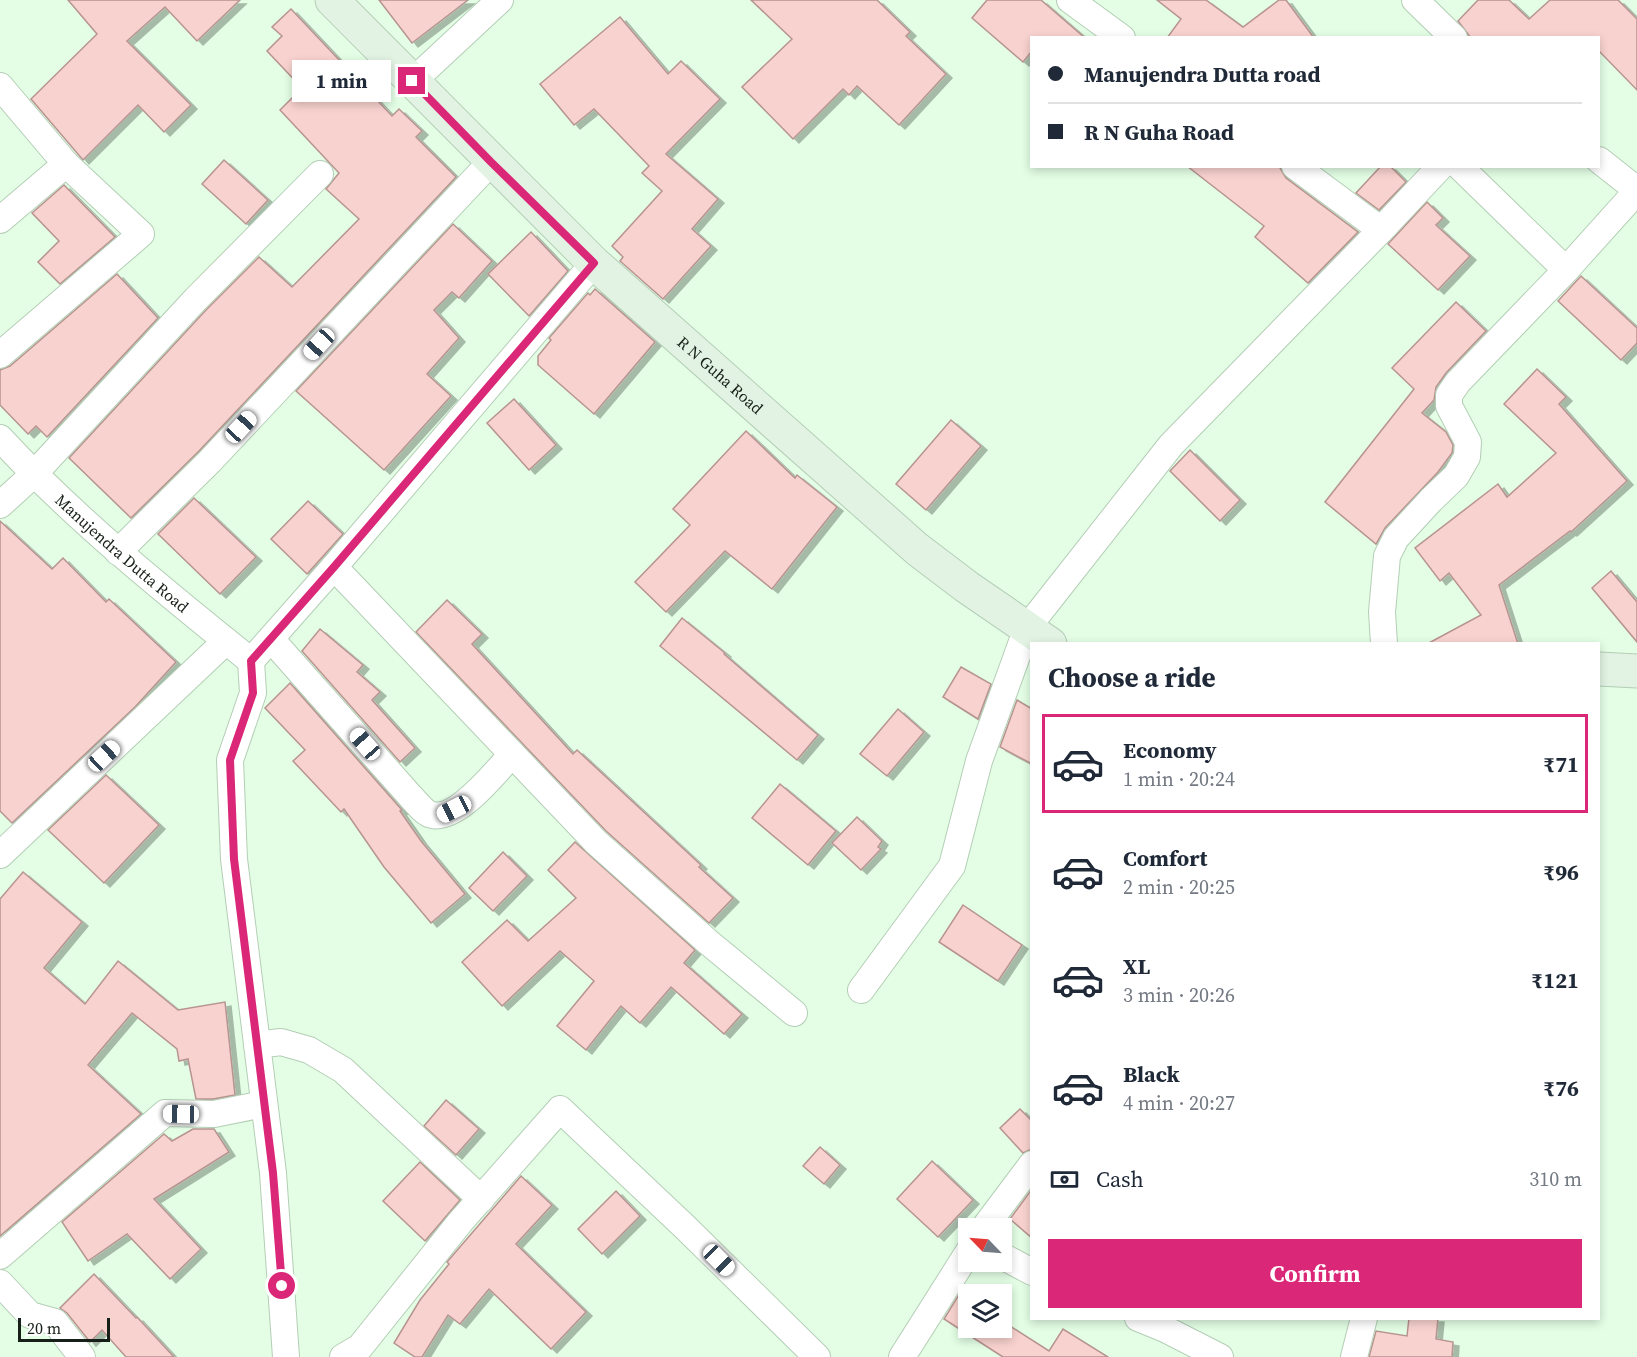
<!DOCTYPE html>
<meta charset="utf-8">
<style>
body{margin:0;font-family:"Source Serif 4",serif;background:#f6f6f7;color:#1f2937;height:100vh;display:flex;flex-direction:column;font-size:22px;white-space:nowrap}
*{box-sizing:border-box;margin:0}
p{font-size:20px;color:#747a83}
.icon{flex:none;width:33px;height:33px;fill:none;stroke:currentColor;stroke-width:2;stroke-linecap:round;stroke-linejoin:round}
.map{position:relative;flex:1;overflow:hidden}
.sheet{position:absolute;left:1030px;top:642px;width:570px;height:678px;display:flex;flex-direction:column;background:#fff;border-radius:0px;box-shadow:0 3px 9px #0003}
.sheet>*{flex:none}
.banner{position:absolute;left:1030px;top:36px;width:570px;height:132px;border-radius:0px;box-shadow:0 3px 9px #0003;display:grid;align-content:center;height:132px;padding:0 18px;background:#fff}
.needle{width:39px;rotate:295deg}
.fabs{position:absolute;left:958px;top:1218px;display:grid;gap:12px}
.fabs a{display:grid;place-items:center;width:54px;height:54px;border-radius:0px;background:#fff;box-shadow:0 3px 9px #0003;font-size:30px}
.scale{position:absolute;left:18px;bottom:15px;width:92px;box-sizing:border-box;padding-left:6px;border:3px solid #172018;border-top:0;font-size:16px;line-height:21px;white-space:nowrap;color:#172018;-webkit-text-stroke:4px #fff;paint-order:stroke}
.end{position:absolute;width:27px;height:27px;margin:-14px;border:8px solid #db2777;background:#fff;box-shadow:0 0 0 3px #fff}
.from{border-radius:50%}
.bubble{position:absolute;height:42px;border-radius:0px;background:#fff;box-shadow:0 3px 9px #0003;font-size:20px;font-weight:700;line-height:42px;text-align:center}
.car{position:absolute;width:18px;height:36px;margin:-18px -9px;border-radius:8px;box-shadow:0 0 4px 2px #0007;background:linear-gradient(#fff 24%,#345 0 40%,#fff 0 76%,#345 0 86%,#fff 0)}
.banner b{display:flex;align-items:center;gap:21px;height:57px;font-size:22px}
.banner b+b{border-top:2px solid #e0e1e3}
.banner i{width:15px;height:15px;background:#1f2937}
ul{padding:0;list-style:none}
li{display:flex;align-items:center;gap:18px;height:99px;margin:0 12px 9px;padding:0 6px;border:3px solid transparent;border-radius:0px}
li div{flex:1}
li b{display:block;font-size:22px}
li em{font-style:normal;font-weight:700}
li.selected{border-color:#db2777}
li>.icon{width:54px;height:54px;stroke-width:1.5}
h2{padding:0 18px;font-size:27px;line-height:72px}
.pay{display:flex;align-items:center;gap:15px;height:66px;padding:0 18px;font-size:22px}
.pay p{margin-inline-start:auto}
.primary-button{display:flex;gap:12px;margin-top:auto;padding:12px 18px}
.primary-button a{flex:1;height:69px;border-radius:0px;background:#db2777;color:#fff;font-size:24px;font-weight:700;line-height:69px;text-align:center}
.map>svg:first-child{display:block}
.building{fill:#f8d2ce;stroke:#b79490;stroke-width:1.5;filter:url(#shadow)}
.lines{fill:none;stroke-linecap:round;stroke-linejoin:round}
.street-casing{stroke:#b4ceb6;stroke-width:28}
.secondary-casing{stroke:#b4ceb6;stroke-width:35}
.street{stroke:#fff;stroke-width:26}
.secondary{stroke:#e2f3e3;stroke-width:33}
.route{stroke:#db2777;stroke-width:8}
.labels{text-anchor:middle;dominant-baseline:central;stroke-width:4.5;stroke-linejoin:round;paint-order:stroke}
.street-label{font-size:16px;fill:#172018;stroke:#fff}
</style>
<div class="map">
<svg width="1637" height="1357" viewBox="0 0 1637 1357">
<defs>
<filter id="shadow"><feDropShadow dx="6" dy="4" stdDeviation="0" flood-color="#0004"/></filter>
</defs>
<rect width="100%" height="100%" fill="#e3fee5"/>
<g class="building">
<polygon points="68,0 240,0 197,41 165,7 127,41 191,105 164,132 138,105 83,160 31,99 97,34"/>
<polygon points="379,0 468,0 412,43"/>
<polygon points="751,0 877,0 910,32 906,36 946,74 899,125 857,86 849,95 843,89 793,139 742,87 792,39"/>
<polygon points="987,0 1041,0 1085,38 1032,38 1032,51 1023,62 972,18"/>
<polygon points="1157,0 1206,0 1243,27 1279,0 1286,0 1314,38 1167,38 1181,19"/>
<polygon points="1478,0 1509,0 1529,19 1550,0 1618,0 1637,19 1637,90 1599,51 1599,38 1471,38 1458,21"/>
<polygon points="291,9 392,116 399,109 422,131 416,137 456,177 199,451 131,518 69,458 206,310 259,257 292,287 359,219 326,189 339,173 280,110 302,88 267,51 282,36 272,27"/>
<polygon points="620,17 668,74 681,61 720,99 666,154 718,199 692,229 711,246 663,299 620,261 623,257 612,246 662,191 642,173 649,166 594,109 574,125 540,84"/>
<polygon points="224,160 268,200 246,224 202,184"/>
<polygon points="1187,166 1279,166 1286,178 1358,232 1308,283 1255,237 1264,226"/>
<polygon points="1381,166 1390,166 1406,182 1379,210 1356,193"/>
<polygon points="64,185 115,237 60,284 38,262 59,241 32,213"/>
<polygon points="1427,202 1443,218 1436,225 1470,256 1438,290 1388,244"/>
<polygon points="453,224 492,261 459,298 452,292 434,310 459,338 427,374 451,396 384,470 296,391"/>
<polygon points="531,232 568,271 529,316 488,274"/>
<polygon points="117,274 158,318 47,437 36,426 28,434 0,405 0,370 10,366"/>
<polygon points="1581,276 1637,328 1637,343 1621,360 1558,301"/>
<polygon points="595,289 655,342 594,414 538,365 538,356 551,340 549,338 588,293 590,295"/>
<polygon points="1456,302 1486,331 1446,373 1436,387 1434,400 1422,413 1446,432 1453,445 1452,453 1438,472 1385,528 1376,544 1325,502 1414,389 1392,368"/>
<polygon points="1537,369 1566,397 1559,404 1627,481 1571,532 1570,531 1499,585 1518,644 1427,644 1481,615 1449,573 1440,581 1415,548 1498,484 1507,497 1556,453 1504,404"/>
<polygon points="514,399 556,445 529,470 487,423"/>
<polygon points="951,420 981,446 926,510 896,484"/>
<polygon points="746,431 795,478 797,475 837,507 772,589 725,551 666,612 635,582 690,525 673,509"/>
<polygon points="1190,450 1240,500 1220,521 1170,471"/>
<polygon points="194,498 256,557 220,594 158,534"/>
<polygon points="308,501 343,534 307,574 271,539"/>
<polygon points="0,521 52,569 63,558 106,602 109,599 176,662 135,707 12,823 0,811"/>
<polygon points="1611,571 1637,602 1637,642 1592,588"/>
<polygon points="447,600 482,634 472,644 573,754 577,750 701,865 699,867 733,898 709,923 606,831 416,632"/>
<polygon points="682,618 725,653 724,654 818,735 797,760 660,646"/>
<polygon points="320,629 363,665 357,672 380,692 372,700 415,748 400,762 302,651"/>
<polygon points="961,667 991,684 978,719 943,697"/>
<polygon points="290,683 402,810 400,811 421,841 465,894 431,923 384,867 344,809 341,812 293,761 305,750 265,708"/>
<polygon points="1017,700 1032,709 1032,764 1000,747"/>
<polygon points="898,709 924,732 887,776 860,754"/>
<polygon points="106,775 159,825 104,883 48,830"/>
<polygon points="780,784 836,831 808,865 752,818"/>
<polygon points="857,817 882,841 878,847 881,849 861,870 832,843"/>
<polygon points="575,842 695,950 684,963 742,1014 724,1034 671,987 640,1023 621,1006 586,1050 557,1026 594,981 560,951 502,1006 462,962 507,920 528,941 576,898 548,870"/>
<polygon points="503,852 527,876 493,911 469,888"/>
<polygon points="23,872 82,922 44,968 85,1004 118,961 178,1010 225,1002 235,1095 213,1099 196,1099 188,1059 179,1061 177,1049 132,1013 88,1065 141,1114 0,1236 0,899"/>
<polygon points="963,905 1022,945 998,981 939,942"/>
<polygon points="446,1100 479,1129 456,1155 424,1126"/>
<polygon points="1020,1109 1032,1121 1032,1149 1023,1153 1000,1128"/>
<polygon points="193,1129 214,1129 229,1152 154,1199 201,1249 170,1279 127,1234 88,1261 62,1222 164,1134 172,1141"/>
<polygon points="820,1147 840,1165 824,1184 803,1166"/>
<polygon points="932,1161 973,1200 938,1237 897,1199"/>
<polygon points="420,1162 460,1200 425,1241 383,1201"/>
<polygon points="521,1176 552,1205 516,1244 586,1312 551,1349 489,1289 460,1324 448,1315 422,1357 415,1357 394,1343 420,1300 449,1264 447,1262"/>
<polygon points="1032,1189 1032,1238 1010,1219"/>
<polygon points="616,1191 640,1216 602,1254 578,1229"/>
<polygon points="94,1274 136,1318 137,1317 174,1357 126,1357 102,1330 90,1342 67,1313 60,1308"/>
<polygon points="960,1293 969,1299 969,1328 1002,1328 1002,1321 1049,1351 1063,1329 1108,1357 1003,1357 944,1319"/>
<polygon points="1409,1318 1438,1318 1436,1339 1453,1342 1452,1357 1369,1357 1376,1331 1407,1336"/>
</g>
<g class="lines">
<g class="street-casing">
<g id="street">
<polyline points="1070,0 1122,38"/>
<polyline points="1415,0 1454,38"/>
<polyline points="413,81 500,0"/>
<polyline points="0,86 66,164 141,234 0,355"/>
<polyline points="1599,160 1637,190"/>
<polyline points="1295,166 1381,230 1441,166"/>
<polyline points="1459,166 1566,270"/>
<polyline points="0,220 66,164"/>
<path id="s1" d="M0 438C76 520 164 591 251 661"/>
<polyline points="0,505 34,474 195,300 320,174"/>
<polyline points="118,552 210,461 491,162"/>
<polyline points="334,567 596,842 708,942 794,1013"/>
<path d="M271 639 411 797C417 803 424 813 432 815 457 821 497 771 512 754"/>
<polyline points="1384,644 1382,612 1387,556 1396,538 1431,500 1456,476 1467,457 1468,442 1449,406 1449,395 1458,382 1566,270 1637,191"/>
<polyline points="0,855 226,641"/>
<polyline points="861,990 952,866 979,761 1027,628 1171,445 1381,230"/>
<polyline points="257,1045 281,1042 309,1050 343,1070 481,1199"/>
<polyline points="984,1228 1032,1164"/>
<polyline points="0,1256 165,1113 214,1114 264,1104"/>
<polyline points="1002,1256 1032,1272"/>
<polyline points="0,1283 30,1315 55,1322 82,1357"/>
<polyline points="1138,1318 1165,1329 1220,1357"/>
<polyline points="286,1357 273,1173 234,859 230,760 253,693 251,661 334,567 594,263"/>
<polyline points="343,1357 360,1347 461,1221 560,1109 686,1228 817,1357"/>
<polyline points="902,1357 969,1251"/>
<polyline points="1354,1357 1364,1318"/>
</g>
</g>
<g class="secondary-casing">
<g id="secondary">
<path id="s2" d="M332 0 594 263 917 549 967 587 1050 644"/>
<polyline points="1599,669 1637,671"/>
</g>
</g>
<use href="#street" class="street"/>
<use href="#secondary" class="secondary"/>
</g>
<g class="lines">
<polyline class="route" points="282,1286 273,1173 234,859 230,760 253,693 251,661 334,567 594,263 491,162 412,81"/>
</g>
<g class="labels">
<g class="street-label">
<text stroke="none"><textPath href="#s2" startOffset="540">R N Guha Road</textPath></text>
<text stroke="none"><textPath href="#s1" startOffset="168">Manujendra Dutta Road</textPath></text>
</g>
</g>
</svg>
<div class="fabs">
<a><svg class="needle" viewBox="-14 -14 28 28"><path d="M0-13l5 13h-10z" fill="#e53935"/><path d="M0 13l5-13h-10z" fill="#747a83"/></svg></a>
<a><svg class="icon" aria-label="layers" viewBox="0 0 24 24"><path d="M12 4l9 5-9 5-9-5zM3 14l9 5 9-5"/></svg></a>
</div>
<div class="scale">20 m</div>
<i class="end from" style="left:282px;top:1286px"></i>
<i class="end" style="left:412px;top:81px"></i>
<div class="bubble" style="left:292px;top:60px;width:99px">1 min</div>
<i class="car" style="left:319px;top:344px;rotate:223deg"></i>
<i class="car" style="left:241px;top:427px;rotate:43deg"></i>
<i class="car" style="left:365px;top:744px;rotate:319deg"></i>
<i class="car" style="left:104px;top:756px;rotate:47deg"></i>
<i class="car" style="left:454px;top:809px;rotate:243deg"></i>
<i class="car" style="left:181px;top:1114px;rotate:271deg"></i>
<i class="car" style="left:719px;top:1260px;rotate:135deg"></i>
<div class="banner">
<b><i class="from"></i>Manujendra Dutta road</b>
<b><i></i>R N Guha Road</b>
</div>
<section class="sheet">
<h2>Choose a ride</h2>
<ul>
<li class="selected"><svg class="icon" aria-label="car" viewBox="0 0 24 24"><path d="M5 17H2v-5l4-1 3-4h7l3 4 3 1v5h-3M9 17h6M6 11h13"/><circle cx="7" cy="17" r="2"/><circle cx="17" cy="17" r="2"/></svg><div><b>Economy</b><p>1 min · 20:24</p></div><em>₹71</em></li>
<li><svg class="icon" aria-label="car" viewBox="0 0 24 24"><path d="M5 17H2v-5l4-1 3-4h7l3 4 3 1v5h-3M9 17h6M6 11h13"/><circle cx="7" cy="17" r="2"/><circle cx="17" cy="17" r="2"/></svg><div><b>Comfort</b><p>2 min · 20:25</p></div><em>₹96</em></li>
<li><svg class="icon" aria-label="car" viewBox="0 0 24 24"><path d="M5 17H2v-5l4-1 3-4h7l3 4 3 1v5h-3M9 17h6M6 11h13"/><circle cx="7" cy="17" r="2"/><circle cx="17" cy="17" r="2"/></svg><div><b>XL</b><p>3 min · 20:26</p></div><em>₹121</em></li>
<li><svg class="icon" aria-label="car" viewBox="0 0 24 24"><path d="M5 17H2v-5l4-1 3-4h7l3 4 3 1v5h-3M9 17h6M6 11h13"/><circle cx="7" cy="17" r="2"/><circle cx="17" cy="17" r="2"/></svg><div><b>Black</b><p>4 min · 20:27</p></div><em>₹76</em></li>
</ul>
<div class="pay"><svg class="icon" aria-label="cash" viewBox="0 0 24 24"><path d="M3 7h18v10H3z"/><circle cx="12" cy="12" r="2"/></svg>Cash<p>310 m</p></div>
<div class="primary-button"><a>Confirm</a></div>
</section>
</div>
